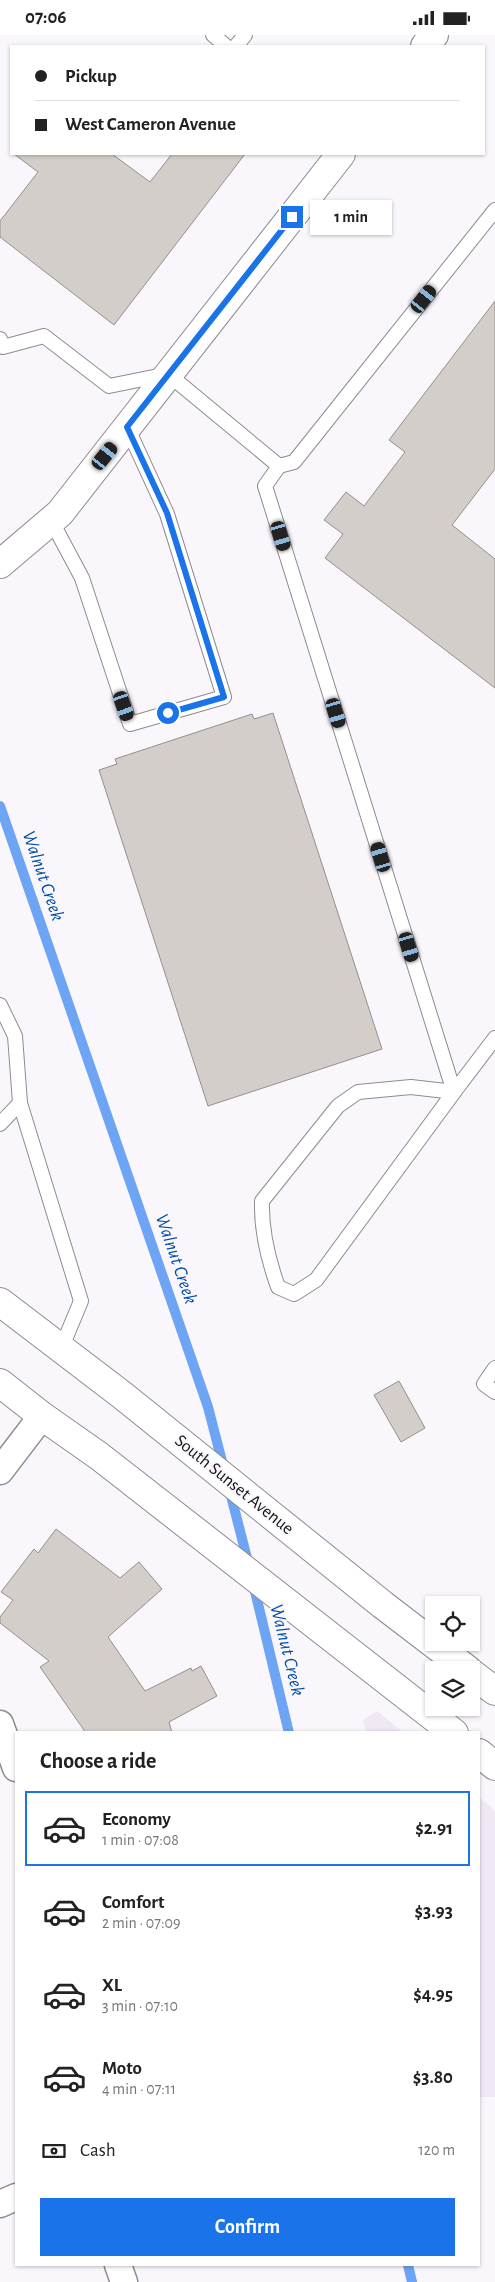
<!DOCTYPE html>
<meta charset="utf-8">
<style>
body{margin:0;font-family:"Alegreya Sans",sans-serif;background:#f6f6f6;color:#222;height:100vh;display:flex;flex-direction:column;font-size:19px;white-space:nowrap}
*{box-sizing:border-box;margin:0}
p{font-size:16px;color:#767676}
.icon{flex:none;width:28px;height:28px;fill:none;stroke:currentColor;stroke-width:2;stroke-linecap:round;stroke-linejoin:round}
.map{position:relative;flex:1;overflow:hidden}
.panel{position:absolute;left:15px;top:1696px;width:465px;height:535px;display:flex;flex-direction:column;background:#fff;border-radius:0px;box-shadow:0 1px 4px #0004}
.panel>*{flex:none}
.banner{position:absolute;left:10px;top:10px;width:475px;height:110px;border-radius:0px;box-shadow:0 1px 4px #0004;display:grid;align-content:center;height:110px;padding:0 25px;background:#fff}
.fabs{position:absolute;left:425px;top:1561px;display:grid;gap:10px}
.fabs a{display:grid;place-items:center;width:55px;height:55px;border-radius:0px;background:#fff;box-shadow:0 1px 4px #0004;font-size:25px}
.end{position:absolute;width:22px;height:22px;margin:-11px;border:6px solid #1a73e8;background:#fff;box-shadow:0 0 0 2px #fff}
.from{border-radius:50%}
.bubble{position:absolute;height:35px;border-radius:0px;background:#fff;box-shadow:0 1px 4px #0004;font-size:16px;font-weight:700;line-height:35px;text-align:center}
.car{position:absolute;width:15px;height:30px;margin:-15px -8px;border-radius:6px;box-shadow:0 0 4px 1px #0007;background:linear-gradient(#222 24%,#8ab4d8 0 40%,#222 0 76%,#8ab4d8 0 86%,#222 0)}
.banner b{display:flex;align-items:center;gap:18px;height:48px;font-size:19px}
.banner b+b{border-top:1px solid #e0e0e0}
.banner i{width:12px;height:12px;background:#222}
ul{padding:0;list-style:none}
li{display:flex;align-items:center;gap:15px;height:75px;margin:0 10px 8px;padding:0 15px;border:2px solid transparent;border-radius:0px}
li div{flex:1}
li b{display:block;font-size:19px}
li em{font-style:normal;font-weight:700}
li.active{border-color:#1a73e8}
li>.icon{width:45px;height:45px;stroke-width:1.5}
h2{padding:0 25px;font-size:22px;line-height:60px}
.pay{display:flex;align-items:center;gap:12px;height:55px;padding:0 25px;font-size:19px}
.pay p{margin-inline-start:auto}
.button{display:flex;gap:10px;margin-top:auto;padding:10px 25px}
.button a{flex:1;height:58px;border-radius:0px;background:#1a73e8;color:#fff;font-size:20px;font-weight:700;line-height:58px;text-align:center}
.status{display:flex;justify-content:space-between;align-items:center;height:35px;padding:0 25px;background:#fff;direction:ltr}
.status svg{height:14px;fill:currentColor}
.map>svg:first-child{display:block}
.built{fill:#f0e8f4}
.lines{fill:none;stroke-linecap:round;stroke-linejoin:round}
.stream{stroke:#6da4f3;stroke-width:10}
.building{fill:#d4ceca;stroke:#95908c}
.service-casing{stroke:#8e8b90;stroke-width:16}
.minor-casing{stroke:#8e8b90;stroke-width:29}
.tertiary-casing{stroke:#8e8b90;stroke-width:30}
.primary-casing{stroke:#8e8b90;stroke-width:30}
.service{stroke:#fff;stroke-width:14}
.minor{stroke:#fff;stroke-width:26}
.tertiary{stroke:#fff;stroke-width:28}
.primary{stroke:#fff;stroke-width:28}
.route{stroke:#1a73e8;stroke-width:6}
.labels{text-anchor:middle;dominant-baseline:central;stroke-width:4;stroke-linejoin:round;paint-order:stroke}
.street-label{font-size:18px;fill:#151416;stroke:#faf7fc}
.water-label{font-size:19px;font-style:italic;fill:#004ca6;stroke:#faf7fc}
</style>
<div class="status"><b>07:06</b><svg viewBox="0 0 49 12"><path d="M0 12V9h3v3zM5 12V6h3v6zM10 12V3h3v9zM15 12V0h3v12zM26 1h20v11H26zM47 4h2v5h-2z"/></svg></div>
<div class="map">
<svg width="495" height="2247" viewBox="0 0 495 2247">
<rect width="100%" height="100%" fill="#faf7fc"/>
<g class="built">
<polygon points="377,1676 403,1697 366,1697 363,1685"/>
<polygon points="479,1762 495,1776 495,2062 479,2062"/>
</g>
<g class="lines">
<g class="stream">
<polyline points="0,771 208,1372 224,1434"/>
<polyline points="229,1453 249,1531"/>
<polyline points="253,1548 289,1698"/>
<polyline points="408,2230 412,2247"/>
</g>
</g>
<g class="building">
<polygon points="14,119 112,119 150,147 172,119 245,119 114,290 0,202 0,186 38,137"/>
<polygon points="495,266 495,434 452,490 495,524 495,653 325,523 343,499 324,485 346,457 364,471 405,417 389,405"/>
<polygon points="273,678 382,1014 208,1071 99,735 117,729 115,724 252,679 254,684"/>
<polygon points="399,1346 425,1393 401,1407 374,1360"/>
<polygon points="56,1494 120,1543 139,1527 162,1554 108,1602 145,1656 191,1633 192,1636 201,1631 217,1661 169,1687 172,1698 86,1698 40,1632 49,1626 0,1588 0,1582 13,1565 1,1557 34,1514 38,1518"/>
</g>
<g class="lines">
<g class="service-casing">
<g id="service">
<polyline points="213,0 226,11"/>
<polyline points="236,11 245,0"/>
<polyline points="0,304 3,312 44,301 109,351 168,339 279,431 265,451 454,1057 495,1003"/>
<polyline points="279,431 294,427 495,175"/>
<polyline points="51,485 82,543 130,689 224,662 167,479 127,392"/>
<polyline points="0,970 15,1001 20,1068 81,1266 61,1314"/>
<path d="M411 1052 454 1057 316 1245 294 1259 278 1252C268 1224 261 1196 262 1166L338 1071 358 1057Z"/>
<polyline points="0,1089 20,1068"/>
<polyline points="495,1333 484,1349 495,1357"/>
</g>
</g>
<g class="minor-casing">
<g id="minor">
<polyline points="0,1436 42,1381"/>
<polyline points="0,1689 16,1733"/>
<polyline points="0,2169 16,2162"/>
<polyline points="118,2230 124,2247"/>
</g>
</g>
<g class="tertiary-casing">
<g id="tertiary">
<polyline points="425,11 434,0"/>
<polyline points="0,529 60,478 341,119"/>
</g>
</g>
<g class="primary-casing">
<g id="primary">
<polyline points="0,1267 122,1360 383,1570 468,1635"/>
<polyline points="0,1348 42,1381 99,1421 454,1698"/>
<polyline points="471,1638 495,1656"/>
<polyline points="479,1718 495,1731"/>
</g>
</g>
<use href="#service" class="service"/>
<use href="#minor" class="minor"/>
<use href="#tertiary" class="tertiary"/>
<use href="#primary" class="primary"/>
</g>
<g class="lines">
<polyline class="route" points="168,678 224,662 167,478 127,392 292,182"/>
</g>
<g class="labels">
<g class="street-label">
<text transform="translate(234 1450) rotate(39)">South Sunset Avenue</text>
</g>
<g class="water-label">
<text transform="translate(43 841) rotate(71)">Walnut Creek</text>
<text transform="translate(176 1224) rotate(71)">Walnut Creek</text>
<text transform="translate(287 1615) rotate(76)">Walnut Creek</text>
</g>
</g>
</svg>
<div class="fabs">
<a><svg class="icon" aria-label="locate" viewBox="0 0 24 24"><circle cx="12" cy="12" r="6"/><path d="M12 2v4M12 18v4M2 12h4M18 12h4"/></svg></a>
<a><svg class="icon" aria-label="layers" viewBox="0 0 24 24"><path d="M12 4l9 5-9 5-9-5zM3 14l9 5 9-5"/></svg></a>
</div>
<i class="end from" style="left:168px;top:678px"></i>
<i class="end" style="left:292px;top:182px"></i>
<div class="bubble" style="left:310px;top:165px;width:82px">1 min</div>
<i class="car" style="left:424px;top:264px;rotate:38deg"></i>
<i class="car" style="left:105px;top:421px;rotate:39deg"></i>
<i class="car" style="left:281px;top:501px;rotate:163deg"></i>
<i class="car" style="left:124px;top:671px;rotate:161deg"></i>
<i class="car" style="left:336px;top:678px;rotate:163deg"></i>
<i class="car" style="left:381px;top:822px;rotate:343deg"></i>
<i class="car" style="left:409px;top:912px;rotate:163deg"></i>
<div class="banner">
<b><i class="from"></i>Pickup</b>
<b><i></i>West Cameron Avenue</b>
</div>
<section class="panel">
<h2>Choose a ride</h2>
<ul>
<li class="active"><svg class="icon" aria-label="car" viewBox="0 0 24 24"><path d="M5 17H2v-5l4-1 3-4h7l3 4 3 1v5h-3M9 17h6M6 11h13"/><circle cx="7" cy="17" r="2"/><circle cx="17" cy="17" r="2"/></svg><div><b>Economy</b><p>1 min · 07:08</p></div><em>$2.91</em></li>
<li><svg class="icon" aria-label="car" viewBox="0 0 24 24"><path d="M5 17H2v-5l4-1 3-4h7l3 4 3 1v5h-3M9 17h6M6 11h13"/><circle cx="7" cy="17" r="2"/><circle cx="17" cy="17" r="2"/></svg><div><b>Comfort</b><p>2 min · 07:09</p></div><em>$3.93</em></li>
<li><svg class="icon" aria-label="car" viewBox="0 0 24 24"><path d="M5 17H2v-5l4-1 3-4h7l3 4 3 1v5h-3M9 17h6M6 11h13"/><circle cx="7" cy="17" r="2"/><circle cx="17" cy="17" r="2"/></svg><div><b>XL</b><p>3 min · 07:10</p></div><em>$4.95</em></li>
<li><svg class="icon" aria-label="car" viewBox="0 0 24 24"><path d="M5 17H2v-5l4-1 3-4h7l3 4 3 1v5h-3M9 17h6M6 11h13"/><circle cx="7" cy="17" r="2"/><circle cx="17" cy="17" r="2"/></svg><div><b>Moto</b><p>4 min · 07:11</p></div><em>$3.80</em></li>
</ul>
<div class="pay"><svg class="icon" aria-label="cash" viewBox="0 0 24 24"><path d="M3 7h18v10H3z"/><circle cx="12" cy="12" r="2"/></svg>Cash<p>120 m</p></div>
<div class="button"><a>Confirm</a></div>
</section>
</div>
